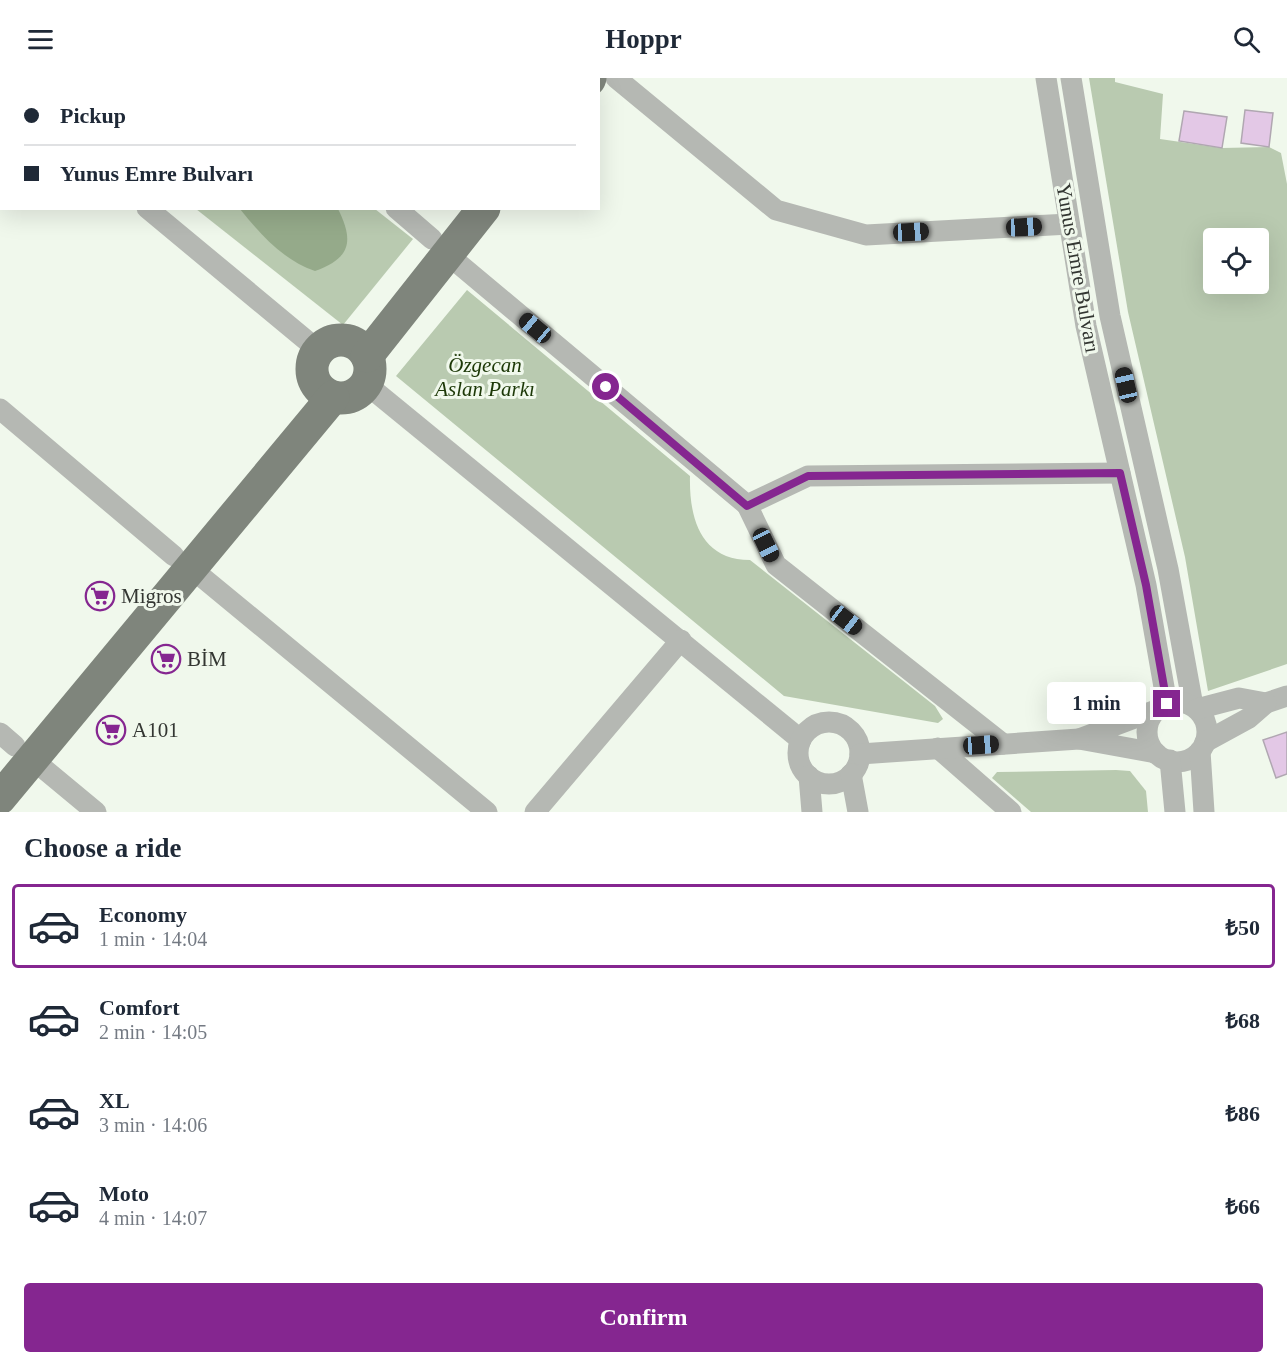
<!DOCTYPE html>
<meta charset="utf-8">
<style>
body{margin:0;font-family:"Times New Roman",serif;background:#f6f6f7;color:#1f2937;height:100vh;display:flex;flex-direction:column;font-size:22px;white-space:nowrap}
*{box-sizing:border-box;margin:0}
p{font-size:20px;color:#747a83}
.icon{flex:none;width:33px;height:33px;fill:none;stroke:currentColor;stroke-width:2;stroke-linecap:round;stroke-linejoin:round}
.map{position:relative;height:734px;overflow:hidden}
.details{display:flex;flex-direction:column;background:#fff;flex:1}
.details>*{flex:none}
.banner{position:absolute;left:0px;top:0px;width:600px;height:132px;box-shadow:0 6px 24px #0002;display:grid;align-content:center;height:132px;padding:0 24px;background:#fff}
.fabs{position:absolute;left:1203px;top:150px;display:grid;gap:12px}
.fabs a{display:grid;place-items:center;width:66px;height:66px;border-radius:6px;background:#fff;box-shadow:0 6px 24px #0002;font-size:30px}
.end{position:absolute;width:27px;height:27px;margin:-14px;border:8px solid #852690;background:#fff;box-shadow:0 0 0 3px #fff}
.from{border-radius:50%}
.bubble{position:absolute;height:42px;border-radius:6px;background:#fff;box-shadow:0 6px 24px #0002;font-size:20px;font-weight:700;line-height:42px;text-align:center}
.car{position:absolute;width:18px;height:36px;margin:-18px -9px;border-radius:8px;box-shadow:0 0 4px 2px #0007;background:linear-gradient(#222 24%,#8ab4d8 0 40%,#222 0 76%,#8ab4d8 0 86%,#222 0)}
.banner b{display:flex;align-items:center;gap:21px;height:57px;font-size:22px}
.banner b+b{border-top:2px solid #e0e1e3}
.banner i{width:15px;height:15px;background:#1f2937}
ul{padding:0;list-style:none}
li{display:flex;align-items:center;gap:18px;height:84px;margin:0 12px 9px;padding:0 12px;border:3px solid transparent;border-radius:6px}
li div{flex:1}
li b{display:block;font-size:22px}
li em{font-style:normal;font-weight:700}
li.current{border-color:#852690}
li>.icon{width:54px;height:54px;stroke-width:1.5}
h2{padding:0 24px;font-size:27px;line-height:72px}
.button{display:flex;gap:12px;margin-top:auto;padding:12px 24px}
.button a{flex:1;height:69px;border-radius:6px;background:#852690;color:#fff;font-size:24px;font-weight:700;line-height:69px;text-align:center}
header{display:flex;justify-content:space-between;align-items:center;height:78px;padding:0 24px;background:#fff;font-size:27px;font-weight:700}
.map>svg:first-child{display:block}
.green{fill:#b9cab0;fill-rule:evenodd}
.water{fill:#95aa8a}
.building{fill:#e3c8e6;stroke:#b0a7b1;stroke-width:1.5}
.lines{fill:none;stroke-linecap:round;stroke-linejoin:round}
.street{stroke:#b5b8b3;stroke-width:21}
.primary{stroke:#7f857c;stroke-width:33}
.route{stroke:#852690;stroke-width:8}
.labels{text-anchor:middle;dominant-baseline:central;stroke-width:6;stroke-linejoin:round;paint-order:stroke}
.street-label{font-size:21px;fill:#333632;stroke:#f0f8ec}
.park-label{font-size:21px;font-style:italic;fill:#1c3807;stroke:#f0f8ec}
.poi-label{font-size:21px;fill:#333632;stroke:#f0f8ec;text-anchor:start}
</style>
<header><svg class="icon" aria-label="menu" viewBox="0 0 24 24"><path d="M4 6h16M4 12h16M4 18h16"/></svg>Hoppr<svg class="icon" aria-label="search" viewBox="0 0 24 24"><circle cx="10" cy="10" r="6"/><path d="M15 15l6 6"/></svg></header>
<div class="map">
<svg width="1287" height="734" viewBox="0 0 1287 734">
<rect width="100%" height="100%" fill="#f0f8ec"/>
<g class="green">
<path d="M1089 0H1115V4L1163 16 1160 61 1222 70 1269 69 1281 75 1287 106V586L1208 613 1185 479 1128 234ZM1214 160H1258V206H1214Z"/>
<polygon points="196,131 375,131 413,161 343,247"/>
<path d="M467 212 690 398C689 439 700 482 750 482L935 628 943 641 938 645 784 618 396 298Z"/>
<polygon points="1116,692 1130,693 1146,713 1148,734 1031,734 992,700 997,694"/>
</g>
<path class="water" d="M240 131H338C354 163 351 180 315 193 283 182 261 157 240 131Z"/>
<g class="building">
<polygon points="1245,32 1273,35 1269,69 1241,65"/>
<polygon points="1184,33 1227,39 1222,70 1179,63"/>
<polygon points="1287,654 1287,696 1276,700 1263,662"/>
</g>
<g class="lines">
<g class="street">
<polyline points="12,0 13,2"/>
<polyline points="241,0 243,2"/>
<polyline points="616,0 776,132 866,157 1069,146"/>
<polyline points="1046,0 1086,248 1146,507 1167,626"/>
<polyline points="1071,0 1110,238 1168,491 1193,628"/>
<polyline points="0,39 2,37"/>
<polyline points="147,130 318,272"/>
<polyline points="396,130 432,161"/>
<polyline points="447,176 747,427"/>
<polyline points="366,306 801,662"/>
<polyline points="0,331 174,478"/>
<polyline points="191,490 487,734"/>
<circle cx="1177" cy="654" r="30"/>
<polyline points="1266,625 1287,618"/>
<polyline points="1197,631 1239,620 1266,625 1249,640 1205,664"/>
<circle cx="829" cy="675" r="31"/>
<polyline points="0,655 15,668"/>
<polyline points="1003,666 776,487 747,427 808,398 1120,395"/>
<polyline points="938,670 1011,734"/>
<polyline points="1200,673 1204,734"/>
<polyline points="1156,675 1079,661 1156,632"/>
<polyline points="860,676 1079,661"/>
<polyline points="32,681 96,734"/>
<polyline points="1170,682 1175,734"/>
<polyline points="851,696 858,734"/>
<polyline points="809,698 812,734"/>
<polyline points="535,734 681,562"/>
</g>
<g class="primary">
<polyline points="561,2 563,0"/>
<polyline points="589,2 590,0"/>
<circle cx="341" cy="291" r="29"/>
<polyline points="367,278 484,130"/>
<polyline points="0,720 333,319"/>
</g>
</g>
<g class="lines">
<polyline class="route" points="606,309 747,428 808,398 1120,395 1146,507 1167,626"/>
</g>
<defs>
<g id="supermarket-ring" transform="scale(1.5)"><circle r="9.5" fill="#f0f8ec" stroke="#852690" stroke-width="1.5"/><path d="M-6-5.5h2.5l.6 2H6L4.5 2H-2.5L-4.4-4H-6ZM-1.5 3.2a1.3 1.3 0 1 0 .1 0ZM3 3.2a1.3 1.3 0 1 0 .1 0Z" fill="#852690"/></g>
</defs>
<g fill-rule="evenodd">
<use href="#supermarket-ring" x="100" y="518"/>
<use href="#supermarket-ring" x="166" y="581"/>
<use href="#supermarket-ring" x="111" y="652"/>
</g>
<g class="labels">
<g class="street-label">
<text transform="translate(1078 190) rotate(80)">Yunus Emre Bulvarı</text>
</g>
<g class="park-label">
<text x="485" y="287">Özgecan<tspan x="485" dy="24">Aslan Parkı</tspan></text>
</g>
<g class="poi-label">
<text x="121" y="518">Migros</text>
<text x="187" y="581">BİM</text>
<text x="132" y="652">A101</text>
</g>
</g>
</svg>
<div class="fabs">
<a><svg class="icon" aria-label="locate" viewBox="0 0 24 24"><circle cx="12" cy="12" r="6"/><path d="M12 2v4M12 18v4M2 12h4M18 12h4"/></svg></a>
</div>
<i class="end from" style="left:606px;top:309px"></i>
<i class="end" style="left:1167px;top:626px"></i>
<div class="bubble" style="left:1047px;top:604px;width:99px">1 min</div>
<i class="car" style="left:1024px;top:149px;rotate:87deg"></i>
<i class="car" style="left:911px;top:154px;rotate:87deg"></i>
<i class="car" style="left:535px;top:250px;rotate:310deg"></i>
<i class="car" style="left:1126px;top:307px;rotate:347deg"></i>
<i class="car" style="left:766px;top:467px;rotate:154deg"></i>
<i class="car" style="left:846px;top:542px;rotate:128deg"></i>
<i class="car" style="left:981px;top:667px;rotate:86deg"></i>
<div class="banner">
<b><i class="from"></i>Pickup</b>
<b><i></i>Yunus Emre Bulvarı</b>
</div>
</div>
<section class="details">
<h2>Choose a ride</h2>
<ul>
<li class="current"><svg class="icon" aria-label="car" viewBox="0 0 24 24"><path d="M5 17H2v-5l4-1 3-4h7l3 4 3 1v5h-3M9 17h6M6 11h13"/><circle cx="7" cy="17" r="2"/><circle cx="17" cy="17" r="2"/></svg><div><b>Economy</b><p>1 min · 14:04</p></div><em>₺50</em></li>
<li><svg class="icon" aria-label="car" viewBox="0 0 24 24"><path d="M5 17H2v-5l4-1 3-4h7l3 4 3 1v5h-3M9 17h6M6 11h13"/><circle cx="7" cy="17" r="2"/><circle cx="17" cy="17" r="2"/></svg><div><b>Comfort</b><p>2 min · 14:05</p></div><em>₺68</em></li>
<li><svg class="icon" aria-label="car" viewBox="0 0 24 24"><path d="M5 17H2v-5l4-1 3-4h7l3 4 3 1v5h-3M9 17h6M6 11h13"/><circle cx="7" cy="17" r="2"/><circle cx="17" cy="17" r="2"/></svg><div><b>XL</b><p>3 min · 14:06</p></div><em>₺86</em></li>
<li><svg class="icon" aria-label="car" viewBox="0 0 24 24"><path d="M5 17H2v-5l4-1 3-4h7l3 4 3 1v5h-3M9 17h6M6 11h13"/><circle cx="7" cy="17" r="2"/><circle cx="17" cy="17" r="2"/></svg><div><b>Moto</b><p>4 min · 14:07</p></div><em>₺66</em></li>
</ul>
<div class="button"><a>Confirm</a></div>
</section>
